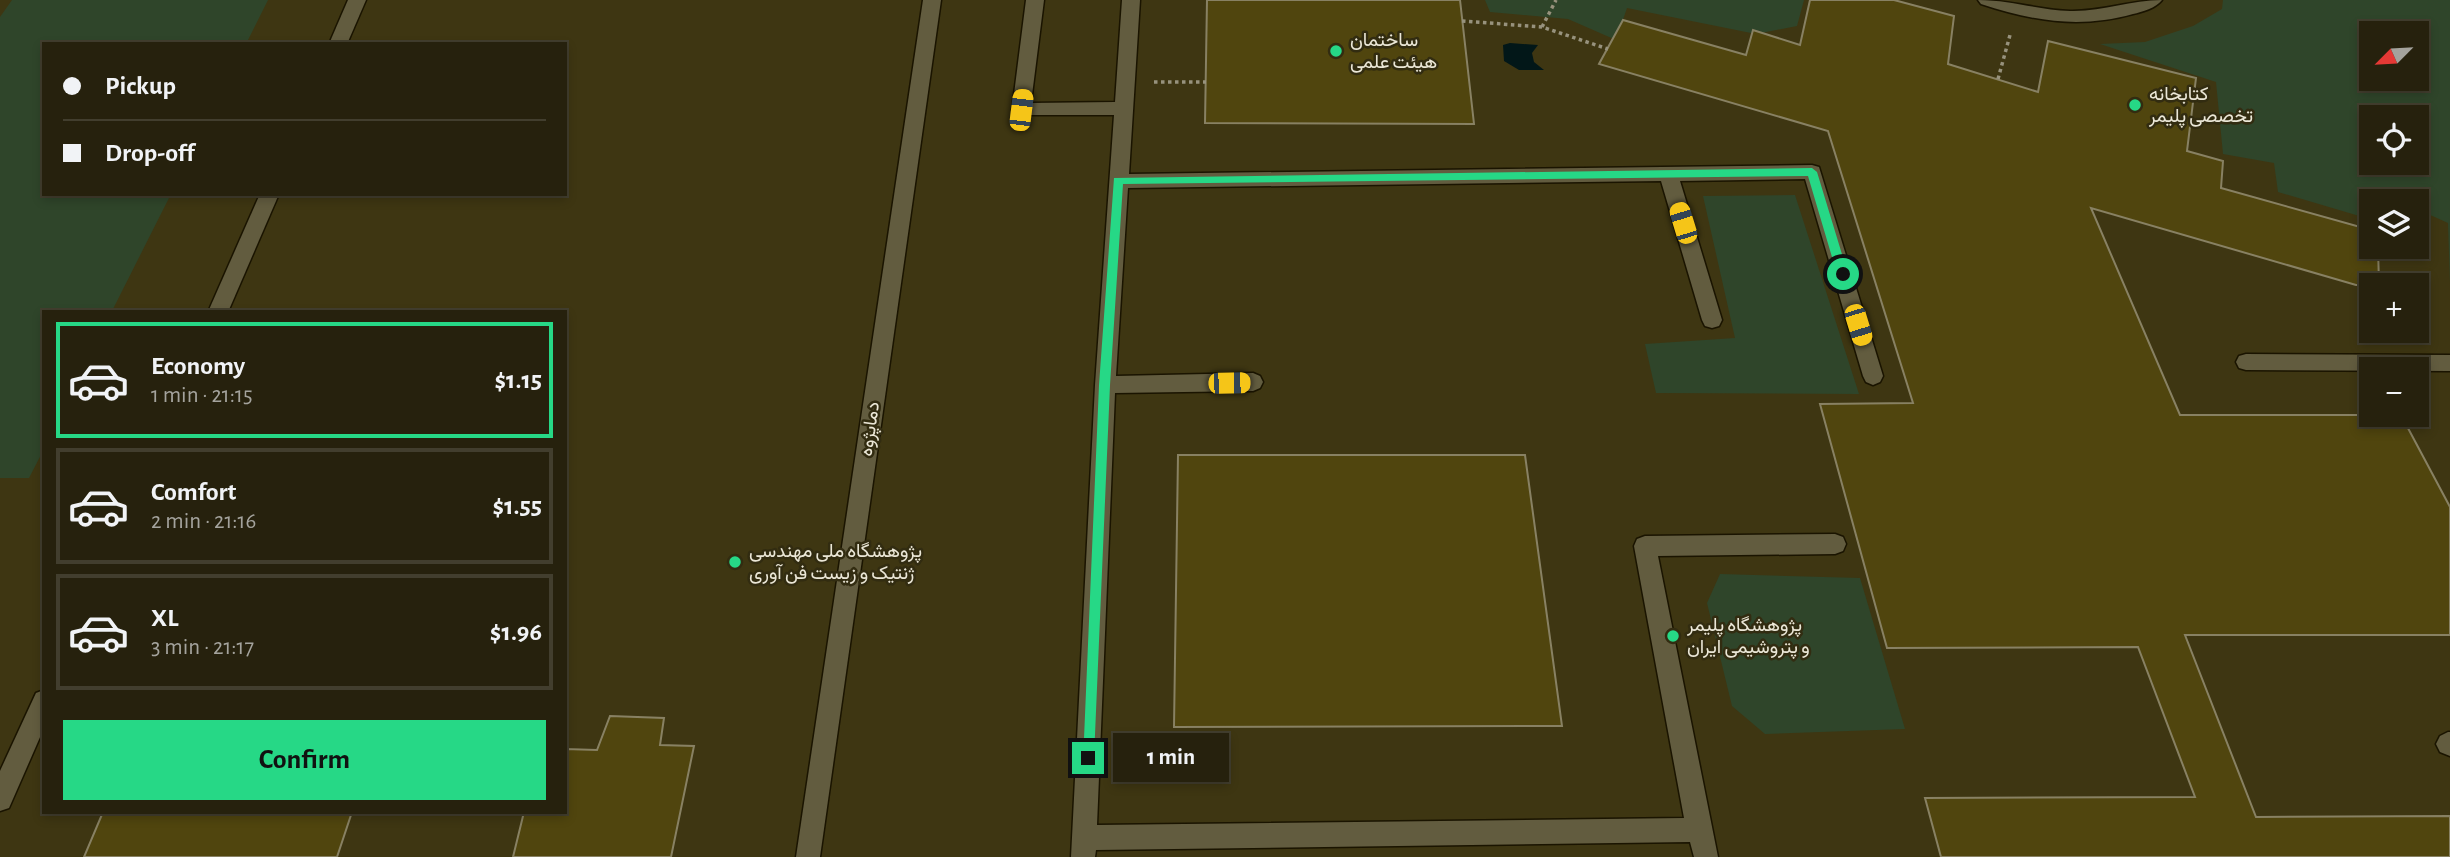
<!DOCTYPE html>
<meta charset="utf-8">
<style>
body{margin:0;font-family:"Alegreya Sans",Vazirmatn,sans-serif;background:#322e1b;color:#f1f3f6;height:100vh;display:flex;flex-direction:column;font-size:26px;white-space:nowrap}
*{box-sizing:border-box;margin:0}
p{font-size:23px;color:#a4a39d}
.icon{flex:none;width:38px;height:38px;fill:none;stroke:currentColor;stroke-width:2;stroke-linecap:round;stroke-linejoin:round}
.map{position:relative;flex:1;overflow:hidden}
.sheet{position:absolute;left:42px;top:310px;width:525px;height:504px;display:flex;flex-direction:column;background:#26210d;border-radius:0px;box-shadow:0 4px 10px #0003,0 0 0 2px #423e2e}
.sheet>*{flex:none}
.top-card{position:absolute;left:42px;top:42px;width:525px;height:154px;border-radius:0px;box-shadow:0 4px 10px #0003,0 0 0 2px #423e2e;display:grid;align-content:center;height:154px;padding:0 21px;background:#26210d}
.needle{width:46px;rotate:246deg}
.tools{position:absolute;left:2359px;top:21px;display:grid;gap:14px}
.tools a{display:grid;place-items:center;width:70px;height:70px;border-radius:0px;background:#26210d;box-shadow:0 4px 10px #0003,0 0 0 2px #423e2e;font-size:35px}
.end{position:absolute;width:32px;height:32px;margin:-16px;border:9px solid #26d886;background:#111;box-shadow:0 0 0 4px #111}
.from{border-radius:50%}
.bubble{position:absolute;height:49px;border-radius:0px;background:#26210d;box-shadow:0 4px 10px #0003,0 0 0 2px #423e2e;font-size:23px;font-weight:600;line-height:49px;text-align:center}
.car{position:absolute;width:21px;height:42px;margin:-21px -10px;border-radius:9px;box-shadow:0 0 5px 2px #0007;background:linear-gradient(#f5c518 24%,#345 0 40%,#f5c518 0 76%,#345 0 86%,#f5c518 0)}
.top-card b{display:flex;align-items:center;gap:24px;height:66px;font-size:26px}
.top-card b+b{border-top:2px solid #423e2e}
.top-card i{width:18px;height:18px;background:#f1f3f6}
ul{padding:12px 0 0;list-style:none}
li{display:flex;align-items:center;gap:21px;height:116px;margin:0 14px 10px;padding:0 7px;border:4px solid #423e2e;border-radius:0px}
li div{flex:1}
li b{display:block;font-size:26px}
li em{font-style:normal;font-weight:600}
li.current{border-color:#26d886}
li>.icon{width:63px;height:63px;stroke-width:1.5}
.button{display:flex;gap:14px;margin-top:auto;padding:14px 21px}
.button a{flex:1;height:80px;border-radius:0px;background:#26d886;color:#111;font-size:28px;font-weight:600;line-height:80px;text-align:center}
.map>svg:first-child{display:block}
.built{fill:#3e3612;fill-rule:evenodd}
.green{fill:#2f452a;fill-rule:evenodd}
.water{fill:#021718}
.building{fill:#50450e;stroke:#888163;stroke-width:2}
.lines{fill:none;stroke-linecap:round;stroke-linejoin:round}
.minor-casing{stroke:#1a1400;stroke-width:3}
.path{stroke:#97927d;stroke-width:3.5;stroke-dasharray:3.5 3.5;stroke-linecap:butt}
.minor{fill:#625c3f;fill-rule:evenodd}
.route{fill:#26d886}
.poi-dot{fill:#26d886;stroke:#322c11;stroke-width:2.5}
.labels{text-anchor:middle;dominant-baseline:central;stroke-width:5;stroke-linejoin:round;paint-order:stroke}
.poi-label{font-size:19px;fill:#ebe7d7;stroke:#322c11;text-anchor:start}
.street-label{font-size:19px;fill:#ebe7d7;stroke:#322c11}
</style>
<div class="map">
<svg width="2450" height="857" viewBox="0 0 2450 857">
<rect width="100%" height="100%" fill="#322c11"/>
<path class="built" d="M0 0H2450V857H0ZM2371 33H2417V79H2371ZM44 44H565V194H44ZM2371 117H2417V163H2371ZM2371 201H2417V247H2371ZM2371 285H2417V331H2371ZM44 312H565V812H44ZM2371 369H2417V415H2371Z"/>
<g class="green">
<polygon points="12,0 268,0 246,44 44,44 44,194 171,194 112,311 44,312 44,449 29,478 0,478 0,17"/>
<polygon points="1485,0 1804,0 1797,26 1756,34 1627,8 1616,40 1568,19 1490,12"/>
<path d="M2223 0H2450V284L2448 223 2417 209V201H2397L2380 194 2375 201H2371L2366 218 2278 192 2274 163 2223 154 2216 82 2100 44 2145 42 2193 26 2222 9ZM2417 33V79H2371V33ZM2417 117V163H2371V117Z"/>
<polygon points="1795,195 1859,394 1656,393 1645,344 1735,338 1703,196"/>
<polygon points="1720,574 1860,578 1905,729 1765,734 1732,706 1707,603"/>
</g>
<polygon class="water" points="1510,43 1538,45 1532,53 1534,62 1544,70 1519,70 1504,61 1503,45"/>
<g class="building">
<polygon points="1207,0 1460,0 1474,124 1205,123"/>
<polygon points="1810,0 1894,0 1954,16 1948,64 2038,92 2048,41 2196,78 2187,151 2223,161 2221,188 2371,230 2371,247 2378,247 2379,285 2356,285 2091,208 2180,415 2401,415 2450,507 2450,635 2185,635 2256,817 2450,816 2450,857 1941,857 1925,798 2195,797 2138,647 1887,648 1820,404 1913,403 1828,131 1599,64 1623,20 1746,55 1753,30 1800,45"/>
<polygon points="1178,455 1525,455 1562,726 1174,727"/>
<polygon points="610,716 664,718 660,745 694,746 671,857 513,857 524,812 565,812 565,749 597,750"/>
<polygon points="103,812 352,812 337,857 84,857"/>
</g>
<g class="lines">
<g class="minor-casing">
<g id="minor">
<polygon points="348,0 366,0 347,44 329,44"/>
<polygon points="923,0 941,0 820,857 796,857"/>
<polygon points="1026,0 1044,0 1031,103 1115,102 1122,0 1140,0 1129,174 1812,165 1819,167 1883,376 1880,382 1873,385 1866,382 1863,376 1805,179 1680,181 1722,320 1719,326 1712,328 1705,326 1702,320 1661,181 1128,188 1116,376 1253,373 1260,376 1263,382 1260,388 1253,391 1115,393 1097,825 1684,818 1634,546 1637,539 1645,536 1835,534 1843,537 1846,544 1843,551 1835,554 1658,556 1718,857 1694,857 1690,842 1096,850 1095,857 1071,857 1095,385 1114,115 1015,115 1012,110"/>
<path d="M1978 0C2011 0 2038 10 2070 11 2102 12 2130 0 2162 0 2156 8 2142 12 2133 14 2080 29 2032 21 1981 4Z"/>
<polygon points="260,194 279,194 228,312 208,312"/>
<polygon points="2246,354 2450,355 2450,371 2246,370 2239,368 2236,362 2239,356"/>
<polygon points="44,690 44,728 9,808 0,811 0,771 36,693"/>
<polygon points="2448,732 2450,732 2450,756 2440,752 2436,744 2440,736"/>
</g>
</g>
<g class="path">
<polyline points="1462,21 1542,27 1608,49"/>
<polyline points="1542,27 1556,0"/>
<polyline points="1998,79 2010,35"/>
<polyline points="1154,82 1206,82"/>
</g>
<use href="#minor" class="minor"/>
</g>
<polygon class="route" points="1812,168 1817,172 1848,274 1843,278 1837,274 1808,176 1123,184 1110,385 1094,758 1092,762 1083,762 1099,385 1114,178"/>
<g class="poi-dot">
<circle cx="1336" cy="51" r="7"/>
<circle cx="2135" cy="105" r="7"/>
<circle cx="735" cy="562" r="7"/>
<circle cx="1673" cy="636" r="7"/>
</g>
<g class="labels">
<g class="poi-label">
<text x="1350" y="40">ساختمان<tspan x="1350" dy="22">هیئت علمی</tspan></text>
<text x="2149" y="94">کتابخانه<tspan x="2149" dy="22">تخصصی پلیمر</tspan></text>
<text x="749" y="551">پژوهشگاه ملی مهندسی<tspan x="749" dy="22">ژنتیک و زیست فن آوری</tspan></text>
<text x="1687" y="625">پژوهشگاه پلیمر<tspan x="1687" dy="22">و پتروشیمی ایران</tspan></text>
</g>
<g class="street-label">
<text transform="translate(870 429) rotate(-82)">دماپژوه</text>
</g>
</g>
</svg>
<div class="tools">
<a><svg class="needle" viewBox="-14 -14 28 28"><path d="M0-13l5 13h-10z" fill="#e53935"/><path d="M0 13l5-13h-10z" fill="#a4a39d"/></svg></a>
<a><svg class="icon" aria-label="locate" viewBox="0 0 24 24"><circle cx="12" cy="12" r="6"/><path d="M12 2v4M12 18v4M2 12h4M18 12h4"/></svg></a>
<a><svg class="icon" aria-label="layers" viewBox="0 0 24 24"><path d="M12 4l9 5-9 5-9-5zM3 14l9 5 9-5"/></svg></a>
<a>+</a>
<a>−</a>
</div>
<i class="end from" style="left:1843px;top:274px"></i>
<i class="end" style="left:1088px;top:758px"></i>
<div class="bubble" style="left:1113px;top:733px;width:116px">1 min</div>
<i class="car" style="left:1021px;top:110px;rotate:7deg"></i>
<i class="car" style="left:1683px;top:223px;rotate:343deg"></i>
<i class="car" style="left:1858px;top:325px;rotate:163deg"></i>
<i class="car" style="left:1229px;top:383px;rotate:89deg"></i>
<div class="top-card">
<b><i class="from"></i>Pickup</b>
<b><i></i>Drop-off</b>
</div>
<section class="sheet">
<ul>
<li class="current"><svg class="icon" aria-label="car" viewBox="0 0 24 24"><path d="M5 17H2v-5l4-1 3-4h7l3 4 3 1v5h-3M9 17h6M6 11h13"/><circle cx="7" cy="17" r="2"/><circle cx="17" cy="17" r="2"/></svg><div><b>Economy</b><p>1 min · 21:15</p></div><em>$1.15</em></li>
<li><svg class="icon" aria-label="car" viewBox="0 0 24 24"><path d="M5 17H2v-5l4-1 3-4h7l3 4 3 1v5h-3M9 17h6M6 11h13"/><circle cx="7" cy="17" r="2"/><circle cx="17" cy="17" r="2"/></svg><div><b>Comfort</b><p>2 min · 21:16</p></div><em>$1.55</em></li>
<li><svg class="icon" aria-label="car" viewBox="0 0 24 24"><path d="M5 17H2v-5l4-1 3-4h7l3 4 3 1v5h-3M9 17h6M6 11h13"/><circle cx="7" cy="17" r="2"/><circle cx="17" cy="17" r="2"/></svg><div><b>XL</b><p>3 min · 21:17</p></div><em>$1.96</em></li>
</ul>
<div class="button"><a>Confirm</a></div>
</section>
</div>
